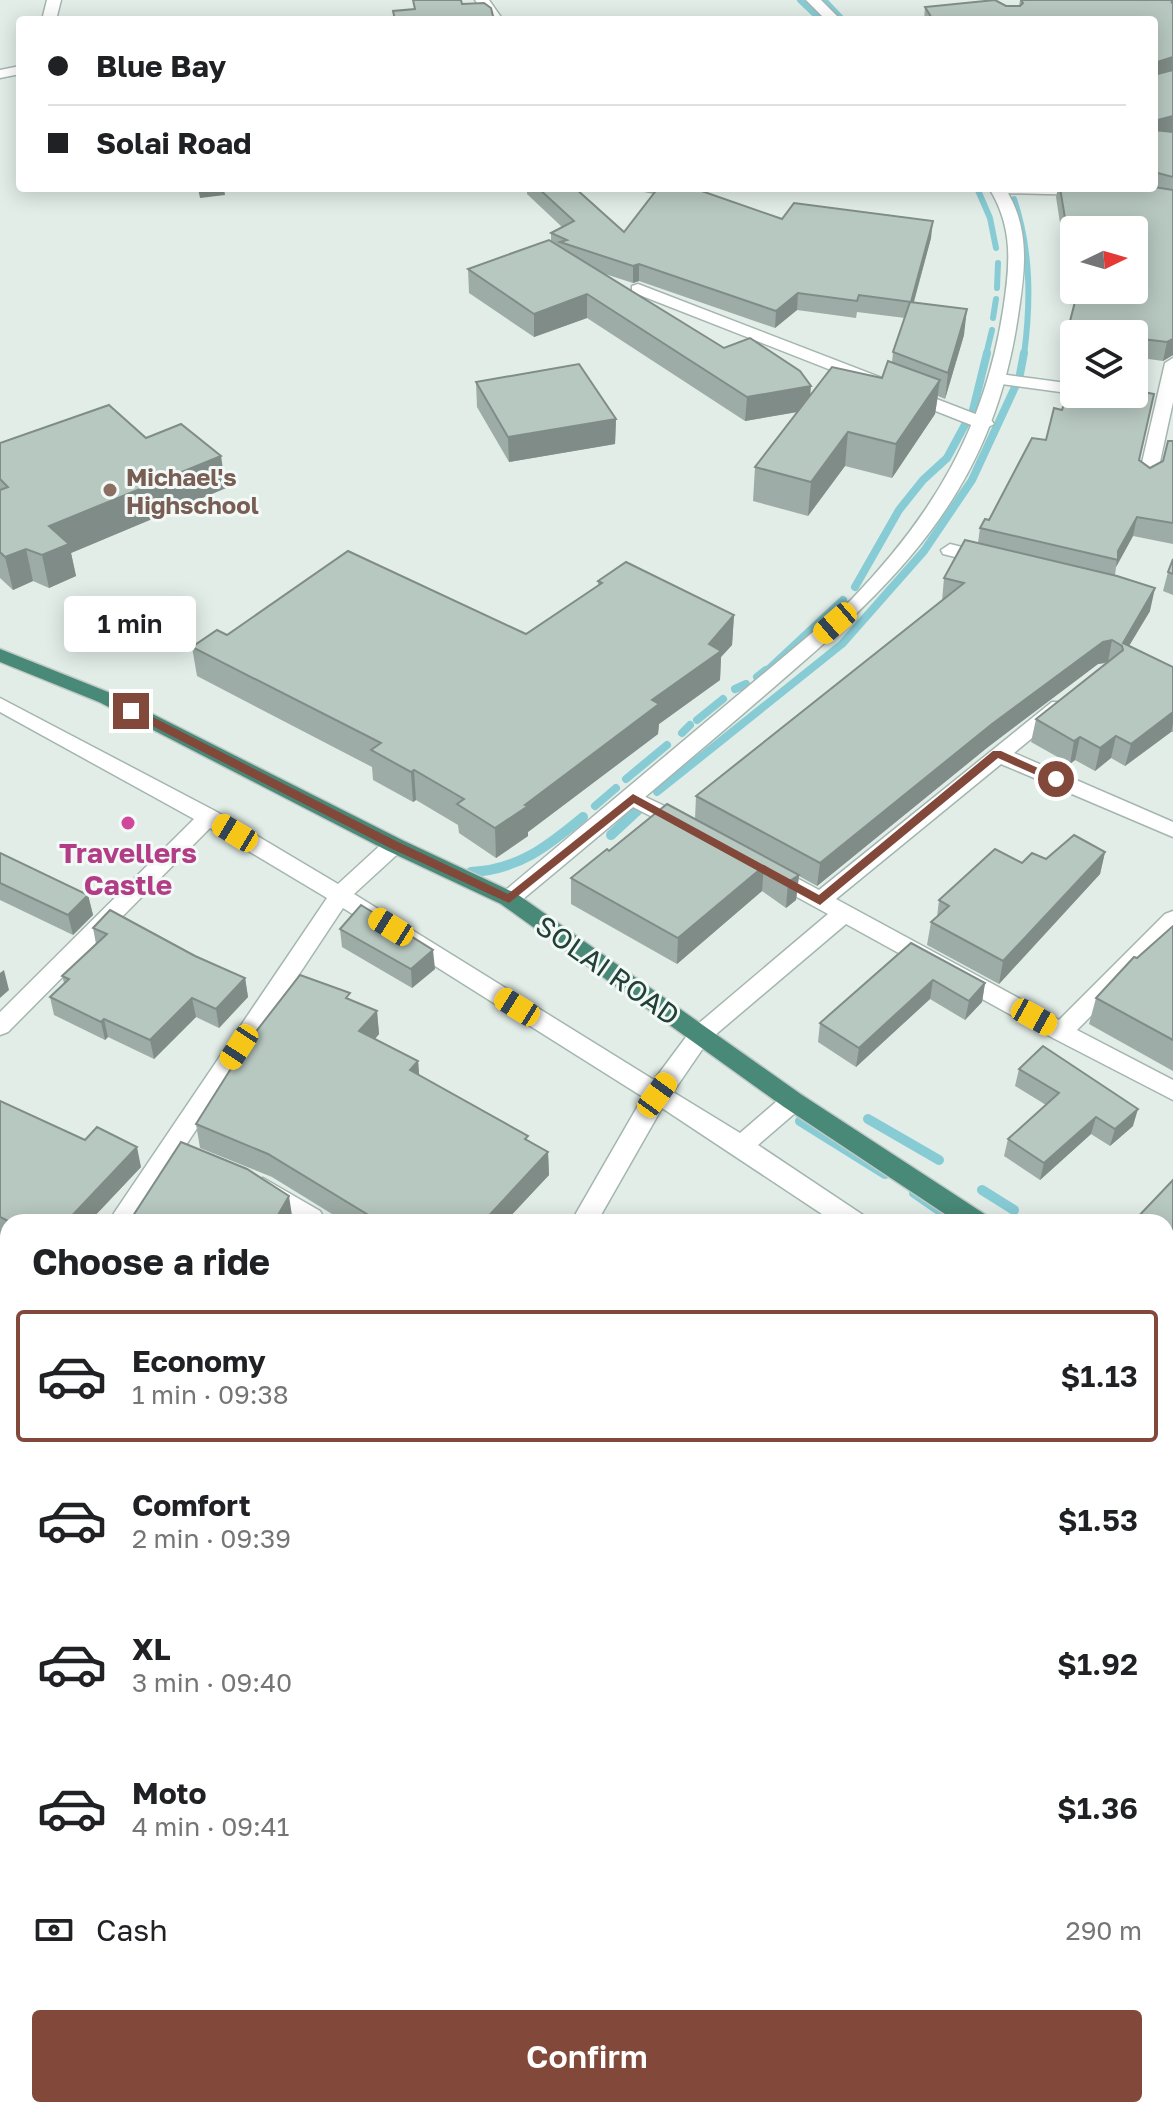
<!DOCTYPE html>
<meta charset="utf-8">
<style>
body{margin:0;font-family:"Golos Text",sans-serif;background:#f6f6f6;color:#202124;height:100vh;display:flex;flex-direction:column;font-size:30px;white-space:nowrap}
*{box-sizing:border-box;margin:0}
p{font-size:26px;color:#757577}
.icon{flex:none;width:44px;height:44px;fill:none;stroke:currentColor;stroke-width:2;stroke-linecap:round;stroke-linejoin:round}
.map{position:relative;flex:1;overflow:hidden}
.side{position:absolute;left:0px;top:1214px;width:1174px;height:904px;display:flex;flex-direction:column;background:#fff;border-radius:24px 24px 0 0;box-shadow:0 4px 20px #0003}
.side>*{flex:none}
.top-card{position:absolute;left:16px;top:16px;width:1142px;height:176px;border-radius:8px;box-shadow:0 4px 20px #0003;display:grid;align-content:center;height:176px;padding:0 32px;background:#fff}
.needle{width:52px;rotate:85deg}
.controls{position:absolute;left:1060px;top:216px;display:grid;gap:16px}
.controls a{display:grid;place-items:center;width:88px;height:88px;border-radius:8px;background:#fff;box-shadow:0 4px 20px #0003;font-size:40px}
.end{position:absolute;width:36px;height:36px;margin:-18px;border:10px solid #82483a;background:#fff;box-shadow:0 0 0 4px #fff}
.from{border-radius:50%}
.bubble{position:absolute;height:56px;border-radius:8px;background:#fff;box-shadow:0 4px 20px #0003;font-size:26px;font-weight:600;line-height:56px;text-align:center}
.car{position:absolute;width:24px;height:48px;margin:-24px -12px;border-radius:10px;box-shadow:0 0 6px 2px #0007;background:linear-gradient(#f5c518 24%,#345 0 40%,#f5c518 0 76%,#345 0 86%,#f5c518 0)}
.top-card b{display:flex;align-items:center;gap:28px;height:76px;font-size:30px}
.top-card b+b{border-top:2px solid #e0e0e0}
.top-card i{width:20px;height:20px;background:#202124}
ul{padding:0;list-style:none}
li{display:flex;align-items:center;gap:24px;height:132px;margin:0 16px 12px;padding:0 16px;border:4px solid transparent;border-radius:8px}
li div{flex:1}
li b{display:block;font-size:30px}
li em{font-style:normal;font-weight:600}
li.active{border-color:#82483a}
li>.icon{width:72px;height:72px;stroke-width:1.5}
h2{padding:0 32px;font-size:36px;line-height:96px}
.pay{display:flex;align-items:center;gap:20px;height:88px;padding:0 32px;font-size:30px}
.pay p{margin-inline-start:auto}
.action{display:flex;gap:16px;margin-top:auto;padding:16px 32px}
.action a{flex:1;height:92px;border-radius:8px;background:#82483a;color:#fff;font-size:32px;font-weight:600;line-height:92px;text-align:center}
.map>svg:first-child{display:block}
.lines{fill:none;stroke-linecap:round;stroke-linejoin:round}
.stream-far2{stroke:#87ccd5;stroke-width:6}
.stream-far1{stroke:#87ccd5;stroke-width:8}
.stream{stroke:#87ccd5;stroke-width:10}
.minor-casing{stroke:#a4b6af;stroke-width:3}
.tertiary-casing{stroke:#a4b6af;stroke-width:3}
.trunk-casing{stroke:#c1cac7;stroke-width:3}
.minor{fill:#fff;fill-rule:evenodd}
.tertiary{fill:#fff;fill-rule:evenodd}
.trunk{fill:#488978;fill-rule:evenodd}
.wall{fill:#9daca6;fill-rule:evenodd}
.shaded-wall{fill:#808c87}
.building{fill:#b7c8c1;stroke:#808c87;stroke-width:2}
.route{fill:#82483a}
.education-dot{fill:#8d6e63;stroke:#f3f9f6;stroke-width:3}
.hotel-dot{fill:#d1479c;stroke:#f3f9f6;stroke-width:3}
.labels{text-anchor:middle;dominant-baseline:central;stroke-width:6;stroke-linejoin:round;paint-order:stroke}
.far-education-label{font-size:24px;font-weight:bold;fill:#785e54;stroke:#f3f9f6;text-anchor:start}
.hotel-label{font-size:28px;font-weight:bold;fill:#b23c85;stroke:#f3f9f6}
.street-label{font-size:28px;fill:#214036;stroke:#f3f9f6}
</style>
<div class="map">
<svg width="1173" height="2118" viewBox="0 0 1173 2118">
<rect width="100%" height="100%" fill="#e2ede8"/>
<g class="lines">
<g class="stream-far2">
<polyline points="800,0 821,20"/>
<polyline points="824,0 843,20"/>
<polyline points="977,188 990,218 996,248"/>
<path d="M1014 199C1031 250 1031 302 1024 355"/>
<polyline points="997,288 998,263"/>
<polyline points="993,318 996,299"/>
<polyline points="986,355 992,330"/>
</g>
<g class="stream-far1">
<polyline points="1020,374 1024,353"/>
<polyline points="973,410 987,353"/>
<polyline points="855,587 899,510 923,480 947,458 966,423"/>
<polyline points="770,668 843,600"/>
<polyline points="757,677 766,670"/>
<polyline points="735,689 746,684"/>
<polyline points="697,720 723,699"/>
<polyline points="682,733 690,725"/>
<polyline points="626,779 667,745"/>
<polyline points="657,792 842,644 924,551 972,480 1016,385"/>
<polyline points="595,806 616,788"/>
</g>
<g class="stream">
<polyline points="611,835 638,810"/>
<path d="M471 872C518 870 548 846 583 817"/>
<polyline points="868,1119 939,1160"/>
<polyline points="800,1121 885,1174"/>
<polyline points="982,1190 1014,1210"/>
<polyline points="914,1193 956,1222"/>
<polyline points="1166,1371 1173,1376"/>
</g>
<g class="minor-casing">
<g id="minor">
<polygon points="47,0 61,0 56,20 42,20"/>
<polygon points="475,0 489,0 503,20 489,20"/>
<polygon points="20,66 20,74 0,78 0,70"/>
<polygon points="993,188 1093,188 1095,190 1087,195 1001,193"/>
<polygon points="638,284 991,420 994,424 985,429 979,428 632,292 632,286"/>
<polygon points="1173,358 1173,402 1156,480 1147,485 1138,480 1165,363"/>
<polygon points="1000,374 1074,384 1075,394 994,383 991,379"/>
<polygon points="950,544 998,556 1000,560 991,566 943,554 941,550"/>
<polygon points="0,698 217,812 338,884 386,840 402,840 405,845 402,850 354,894 654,1080 692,1029 828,914 764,879 761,874 764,869 780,869 819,890 1052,702 1066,702 1069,706 1066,710 1014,753 1173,822 1173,837 1001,764 836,899 1059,1020 1165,914 1173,911 1173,933 1077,1030 1173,1080 1173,1100 1053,1038 846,924 708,1041 673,1092 740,1133 784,1095 793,1092 802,1095 805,1101 802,1107 758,1145 863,1215 867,1222 834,1222 662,1108 597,1222 571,1222 643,1097 343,908 135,1222 108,1222 327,898 210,828 8,1032 0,1035 0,1012 194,819 0,712"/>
<polygon points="633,791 696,821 699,826 696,831 680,831 625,803 622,798 625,793"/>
<polygon points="263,1178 320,1211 324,1218 322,1222 297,1222 254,1195 250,1188 254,1181"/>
<polygon points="8,1371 8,1403 0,1405 0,1373"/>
<polygon points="1166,1419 1173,1422 1173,1448 1166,1445"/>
<polygon points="0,2057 8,2060 8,2095 0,2092"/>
<polygon points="62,2110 159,2110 156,2118 65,2118"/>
</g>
</g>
<g class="tertiary-casing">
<g id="tertiary">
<polygon points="806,0 821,0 841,20 826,20"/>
<path d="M989 188H1005C1031 229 1025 270 1018 316 990 508 881 595 744 713 669 777 593 841 517 904H501L498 899 501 894 850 601C933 515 984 430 1003 311 1010 266 1014 228 989 188Z"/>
</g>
</g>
<g class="trunk-casing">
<g id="trunk">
<polygon points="0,649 113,694 402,840 517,894 802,1095 986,1215 990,1222 957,1222 784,1107 501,904 386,850 99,702 0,662"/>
<polygon points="1166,1334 1173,1336 1173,1360 1166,1358"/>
</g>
</g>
<use href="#minor" class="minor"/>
<use href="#tertiary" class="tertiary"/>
<use href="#trunk" class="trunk"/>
</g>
<g class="wall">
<path d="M1020 0H1173V355L1163 361 1134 357V334H1074V349L1065 348 1075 302 1066 300 1069 280H1067L1068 274 1066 273 1074 236H1062L1056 197 1058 188H1154V20H924L925 7 1019 6ZM1074 230H1134V290H1074Z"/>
<path d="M527 188H575L624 232 654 194 623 188H705L702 191 782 219 931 238 914 302 964 335 945 399 938 396 935 414 892 478 845 466 808 516 753 501 755 467 797 412 745 421 587 318 534 337 469 293 468 269 551 241V233L562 227 527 194ZM602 273 633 283 639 281 775 328 797 310 856 318 857 312 905 318 893 352 892 362 882 378 810 395 724 348Z"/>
<polygon points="476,382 616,419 615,444 509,462 477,407"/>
<polygon points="146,438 226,488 71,553 76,576 49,588 33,581 13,590 0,578 0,443"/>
<polygon points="1173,441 1173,544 1133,536 1116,567 1115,575 1150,611 1129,646 1173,667 1173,732 1171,732 1125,766 1111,758 1095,771 1075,760 1070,764 1031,742 1036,719 1108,663 1098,664 988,747 817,886 799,876 796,900 786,908 762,891 677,964 571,904 571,878 609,851 695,819 696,796 942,601 944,578 978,543 980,528 989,520 1139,460 1150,468 1163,461"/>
<polygon points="1173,559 1173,595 1163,591 1168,572"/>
<polygon points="598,581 734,615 732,645 721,657 720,680 659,724 658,734 528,832 528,836 496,858 459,833 458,825 416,800 413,802 373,780 372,767 197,676 192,647 526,634 598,586"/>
<polygon points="1105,852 1100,874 999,984 927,945 931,922 937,917 939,900 1022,863"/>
<polygon points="0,853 88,895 93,915 73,935 0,900"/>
<polygon points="1173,926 1173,1071 1089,1024 1096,998"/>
<polygon points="93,928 195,956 245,978 248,997 219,1028 196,1017 154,1059 108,1037 105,1040 54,1015 50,997 64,983 62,976 96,944"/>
<polygon points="340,929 435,969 412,988 342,947"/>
<polygon points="911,943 985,983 982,1002 965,1020 930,999 856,1067 818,1042 820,1023"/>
<polygon points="350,1000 377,1011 379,1034 375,1039 418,1061 419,1075 548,1152 549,1175 505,1222 345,1222 272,1177 200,1148 196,1124 231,1070 230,1065"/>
<polygon points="1019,1069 1133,1126 1110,1146 1091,1134 1040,1180 1004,1156 1008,1139 1046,1105 1015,1086"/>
<polygon points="0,1101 141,1167 89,1222 8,1222 8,1238 0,1234"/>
<polygon points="1173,1180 1173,1289 1166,1284 1166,1222"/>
<polygon points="1173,1451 1173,1531 1166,1527 1166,1462"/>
</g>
<g class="shaded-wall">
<polygon points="1173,57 1173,70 1154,79 1154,63"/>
<polygon points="1173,116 1173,132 1154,137 1154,121"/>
<polygon points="198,188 224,188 225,195 200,198"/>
<polygon points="933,221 931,238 909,319 911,302"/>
<polygon points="639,264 639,281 633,283 633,266"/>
<polygon points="798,293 797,310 775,328 776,311"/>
<polygon points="587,294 587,318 534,337 534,314"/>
<polygon points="967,309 964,335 945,399 948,373"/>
<polygon points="1173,339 1173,355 1163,361 1167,342"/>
<polygon points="940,380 935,414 892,478 896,444"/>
<polygon points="811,386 809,410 745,421 747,397"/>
<polygon points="616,419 615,444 509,462 508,437"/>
<polygon points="848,432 845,466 808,516 811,482"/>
<polygon points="221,456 226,488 71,553 76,576 49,588 42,555 49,526"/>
<polygon points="1137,517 1133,536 1116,567 1118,551"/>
<polygon points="26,549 33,581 13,590 5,557"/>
<polygon points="1155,588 1150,611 1121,659 1123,650 1123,643"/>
<polygon points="734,615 732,645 721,657 720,680 659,724 658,734 528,832 528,836 496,858 495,828 652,700 709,644"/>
<polygon points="1112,640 1108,662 1098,664 988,747 817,886 820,863 992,724 1103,642"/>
<polygon points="1173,712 1173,724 1171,732 1125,766 1131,744"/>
<polygon points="1116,736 1111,758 1095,771 1100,748"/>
<polygon points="1080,737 1075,760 1070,764 1074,741"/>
<polygon points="414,770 416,800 413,802 411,772"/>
<polygon points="1105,852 1100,874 999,984 1003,961"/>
<polygon points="764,866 762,891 677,964 678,938"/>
<polygon points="799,875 796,900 786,908 788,882"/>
<polygon points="88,895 93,915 73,935 68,915"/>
<polygon points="433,950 435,969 412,988 411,969"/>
<polygon points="4,970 9,990 0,998 0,973"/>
<polygon points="245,978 248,997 219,1028 216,1009"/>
<polygon points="933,980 930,999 856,1067 859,1048"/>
<polygon points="985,983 982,1002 965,1020 969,1001"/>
<polygon points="192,998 196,1017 154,1059 150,1040"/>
<polygon points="377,1011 379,1034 361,1055 359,1031"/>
<polygon points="104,1019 108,1037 105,1040 101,1022"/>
<polygon points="418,1061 420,1084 410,1070"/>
<polygon points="1138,1109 1133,1126 1110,1146 1115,1129"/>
<polygon points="1096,1117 1091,1134 1040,1180 1044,1163"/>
<polygon points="137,1147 141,1167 89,1222 66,1222"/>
<polygon points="548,1152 549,1175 505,1222 483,1222"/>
<polygon points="289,1196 293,1222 274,1222"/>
<polygon points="8,1745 8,1783 0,1798 0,1760"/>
<polygon points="393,2110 403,2110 400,2118 390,2118"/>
</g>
<g class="building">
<polygon points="413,0 461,0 462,4 484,3 491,8 494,20 395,20 393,11 415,9"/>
<polygon points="995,0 1006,6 1020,6 1023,3 1021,0 1173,0 1173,2 1171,2 1173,3 1173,57 1154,63 1154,71 1158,74 1173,70 1173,116 1154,121 1154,20 933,20 925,7"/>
<polygon points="1154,130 1173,132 1173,177 1154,172"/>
<polygon points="1154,187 1173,190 1173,339 1167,342 1134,338 1134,334 1107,334 1068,329 1078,290 1134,290 1134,230 1075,230 1078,218 1065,218 1060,188"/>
<polygon points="538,188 575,188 624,232 658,188 693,188 782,219 794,203 933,221 911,302 859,295 857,301 798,293 776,311 639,264 633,266 560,242 567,240 551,233 574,221"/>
<polygon points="1074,235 1074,283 1069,282 1074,262 1070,261 1072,255 1069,255"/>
<polygon points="549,240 724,348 750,338 800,371 811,386 747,397 587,294 534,314 468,269"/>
<polygon points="910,302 967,309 948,373 893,352"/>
<polygon points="888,361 940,380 896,444 848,432 811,482 755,467 832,367 882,378"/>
<polygon points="579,364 616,419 508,437 476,382"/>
<polygon points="1071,381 1074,381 1074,394 1134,394 1134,390 1154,394 1139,460 1150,468 1163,461 1168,441 1173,441 1173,523 1137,517 1118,551 1118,560 980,528 985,519 989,520 1032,438 1046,440 1054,408 1062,410"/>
<polygon points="109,405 146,438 181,424 221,456 49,526 69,544 42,555 26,549 5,557 0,552 0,490 8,487 0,479 0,443"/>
<polygon points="965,540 1117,576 1155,588 1123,643 1173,667 1173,712 1131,744 1116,736 1100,748 1080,737 1074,741 1036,719 1123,650 1122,646 1112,640 1103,642 992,724 820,863 696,796 964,583 944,578"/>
<polygon points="348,551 526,634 602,583 598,581 626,562 734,615 709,644 721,651 652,700 659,704 525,805 528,806 495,828 457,804 464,799 414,770 411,772 371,750 381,743 192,647 217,630 227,635"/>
<polygon points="1173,559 1173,574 1168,572"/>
<polygon points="667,804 799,875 788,882 764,866 678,938 571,878 607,849 609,851"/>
<polygon points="1074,835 1105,852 1003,961 931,922 949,906 939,900 995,849 1022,863 1032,853 1046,859"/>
<polygon points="0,853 88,895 68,915 0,883"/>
<polygon points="361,905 433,950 411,969 340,929"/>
<polygon points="110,910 195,956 245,978 216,1009 192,998 150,1040 104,1019 101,1022 50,997 69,979 62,976 107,934 93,928"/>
<polygon points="1173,926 1173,1040 1096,998 1134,957 1137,958"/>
<polygon points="911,943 985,983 969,1001 933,980 859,1048 820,1023"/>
<polygon points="300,975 350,993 346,998 377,1011 359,1031 418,1061 410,1070 528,1136 525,1139 548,1152 483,1222 380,1222 268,1154 196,1124 232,1067 230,1065"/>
<polygon points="1043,1046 1138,1109 1115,1129 1096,1117 1044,1163 1008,1139 1059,1093 1019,1069"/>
<polygon points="0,1101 85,1140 97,1127 137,1147 66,1222 10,1222 0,1217"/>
<polygon points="181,1142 247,1169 289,1196 274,1222 129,1222"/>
<polygon points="1173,1180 1173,1257 1166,1253 1166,1222 1133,1222"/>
<polygon points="1173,1451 1173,1501 1166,1497 1166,1462"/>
<polygon points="0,1483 8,1486 8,1745 0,1760"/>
<polygon points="154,2110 393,2110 390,2118 150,2118"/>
</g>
<polygon class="route" points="127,708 135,708 398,842 508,894 633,794 819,895 993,751 1001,751 1062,779 1052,782 998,758 820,905 634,803 509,903 390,848 127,713"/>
<circle class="education-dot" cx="110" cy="490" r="8"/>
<circle class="hotel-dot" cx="128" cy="823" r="8"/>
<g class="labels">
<g class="far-education-label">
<text x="126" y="476">Michael's<tspan x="126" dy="28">Highschool</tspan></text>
</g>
<g class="hotel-label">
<text x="128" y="852">Travellers<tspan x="128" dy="32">Castle</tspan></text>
</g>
<g class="street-label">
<text transform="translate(608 970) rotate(35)">SOLAI ROAD</text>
</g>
</g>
</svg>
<div class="controls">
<a><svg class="needle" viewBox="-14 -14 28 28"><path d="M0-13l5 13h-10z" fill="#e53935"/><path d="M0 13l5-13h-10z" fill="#757577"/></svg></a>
<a><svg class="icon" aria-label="layers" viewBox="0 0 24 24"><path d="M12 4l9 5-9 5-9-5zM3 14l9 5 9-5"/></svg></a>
</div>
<i class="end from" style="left:1056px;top:779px"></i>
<i class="end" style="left:131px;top:711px"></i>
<div class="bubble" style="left:64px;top:596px;width:132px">1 min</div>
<i class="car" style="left:835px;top:623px;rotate:229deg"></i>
<i class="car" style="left:235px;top:833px;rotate:301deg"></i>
<i class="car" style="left:391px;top:927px;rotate:302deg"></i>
<i class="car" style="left:517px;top:1007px;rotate:302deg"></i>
<i class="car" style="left:1034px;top:1017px;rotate:119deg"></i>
<i class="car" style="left:239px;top:1047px;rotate:213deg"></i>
<i class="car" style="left:657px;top:1095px;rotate:36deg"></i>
<div class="top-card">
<b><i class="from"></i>Blue Bay</b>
<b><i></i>Solai Road</b>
</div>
<section class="side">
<h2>Choose a ride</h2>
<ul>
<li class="active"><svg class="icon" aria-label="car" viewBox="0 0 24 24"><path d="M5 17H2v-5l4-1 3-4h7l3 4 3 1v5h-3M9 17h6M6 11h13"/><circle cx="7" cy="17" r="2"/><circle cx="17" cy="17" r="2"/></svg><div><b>Economy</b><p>1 min · 09:38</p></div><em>$1.13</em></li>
<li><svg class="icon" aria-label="car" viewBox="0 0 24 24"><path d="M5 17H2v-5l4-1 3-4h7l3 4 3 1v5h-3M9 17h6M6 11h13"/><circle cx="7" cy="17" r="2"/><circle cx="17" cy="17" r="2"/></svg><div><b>Comfort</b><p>2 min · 09:39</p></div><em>$1.53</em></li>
<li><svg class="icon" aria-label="car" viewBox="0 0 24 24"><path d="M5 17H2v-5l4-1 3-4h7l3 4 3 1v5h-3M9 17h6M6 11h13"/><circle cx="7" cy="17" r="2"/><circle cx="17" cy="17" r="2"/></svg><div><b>XL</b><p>3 min · 09:40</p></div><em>$1.92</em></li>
<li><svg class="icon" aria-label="car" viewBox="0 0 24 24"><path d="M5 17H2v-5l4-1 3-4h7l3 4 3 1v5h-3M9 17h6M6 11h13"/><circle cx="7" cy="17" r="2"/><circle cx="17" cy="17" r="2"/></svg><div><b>Moto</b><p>4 min · 09:41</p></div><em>$1.36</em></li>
</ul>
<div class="pay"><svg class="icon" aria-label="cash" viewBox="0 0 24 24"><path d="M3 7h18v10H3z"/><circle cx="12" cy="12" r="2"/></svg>Cash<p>290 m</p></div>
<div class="action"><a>Confirm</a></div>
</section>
</div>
